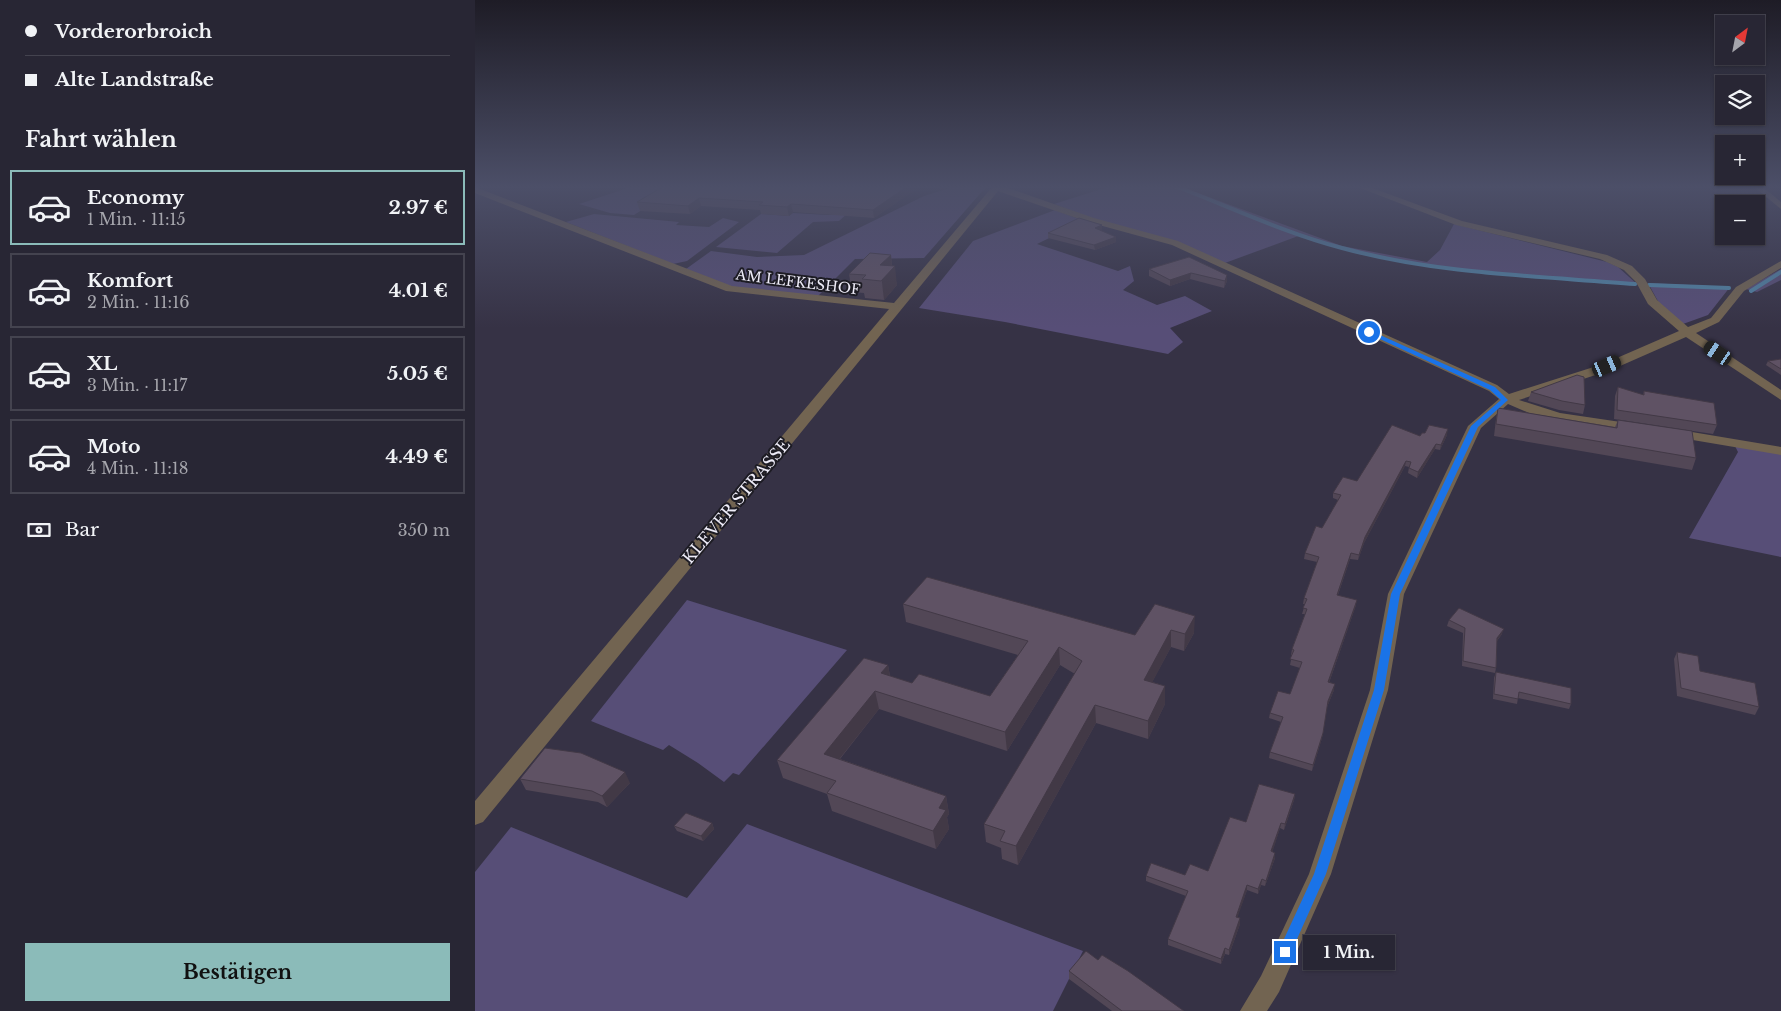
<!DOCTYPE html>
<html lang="de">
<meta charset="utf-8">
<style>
body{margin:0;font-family:"Libre Baskerville",serif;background:#343240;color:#f1f3f6;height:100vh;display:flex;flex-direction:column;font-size:19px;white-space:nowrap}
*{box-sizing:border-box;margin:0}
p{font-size:16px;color:#a5a5ac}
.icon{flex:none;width:28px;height:28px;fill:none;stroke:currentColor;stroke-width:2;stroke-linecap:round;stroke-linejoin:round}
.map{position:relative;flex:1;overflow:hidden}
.panel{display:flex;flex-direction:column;background:#282634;width:475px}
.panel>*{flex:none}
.banner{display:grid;align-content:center;height:110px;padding:0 25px;background:#282634}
.needle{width:32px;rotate:32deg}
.tools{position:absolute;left:1240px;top:15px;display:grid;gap:10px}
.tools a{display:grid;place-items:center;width:50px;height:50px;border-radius:0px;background:#282634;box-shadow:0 1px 4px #0004,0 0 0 1px #44434f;font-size:25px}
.end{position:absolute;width:22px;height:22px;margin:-11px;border:6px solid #1a73e8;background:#fff;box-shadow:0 0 0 2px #fff}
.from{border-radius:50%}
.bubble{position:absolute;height:35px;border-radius:0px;background:#282634;box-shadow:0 1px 4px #0004,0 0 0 1px #44434f;font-size:16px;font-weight:800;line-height:35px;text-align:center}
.car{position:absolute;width:15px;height:30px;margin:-15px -8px;border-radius:6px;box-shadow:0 0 4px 1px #0007;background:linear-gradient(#222 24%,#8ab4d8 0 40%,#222 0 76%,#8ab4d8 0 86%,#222 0)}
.banner b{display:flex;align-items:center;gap:18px;height:48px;font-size:19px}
.banner b+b{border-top:1px solid #44434f}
.banner i{width:12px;height:12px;background:#f1f3f6}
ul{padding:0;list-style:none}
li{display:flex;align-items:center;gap:15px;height:75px;margin:0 10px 8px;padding:0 15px;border:2px solid #44434f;border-radius:0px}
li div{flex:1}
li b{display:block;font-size:19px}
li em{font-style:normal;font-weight:800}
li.on{border-color:#8bbbb9}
li>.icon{width:45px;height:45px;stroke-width:1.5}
h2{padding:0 25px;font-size:22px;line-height:60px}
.pay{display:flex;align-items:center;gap:12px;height:55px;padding:0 25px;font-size:19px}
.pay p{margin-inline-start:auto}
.action{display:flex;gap:10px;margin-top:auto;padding:10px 25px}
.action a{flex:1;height:58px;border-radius:0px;background:#8bbbb9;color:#111;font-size:20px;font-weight:800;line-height:58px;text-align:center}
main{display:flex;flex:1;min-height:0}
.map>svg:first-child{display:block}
.green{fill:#574e77}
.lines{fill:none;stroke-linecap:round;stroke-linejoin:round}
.stream{stroke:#5184a6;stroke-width:4}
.minor{fill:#726451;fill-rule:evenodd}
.wall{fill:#524756}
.shaded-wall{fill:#423946}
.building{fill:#5f5264;stroke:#423946}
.route{fill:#1a73e8}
.labels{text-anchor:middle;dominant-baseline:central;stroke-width:4;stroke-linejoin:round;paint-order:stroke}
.far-street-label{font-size:14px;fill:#eeecf8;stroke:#1d1c24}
.street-label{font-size:16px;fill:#eeecf8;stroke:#1d1c24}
</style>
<main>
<section class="panel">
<div class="banner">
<b><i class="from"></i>Vorderorbroich</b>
<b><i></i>Alte Landstraße</b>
</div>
<h2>Fahrt wählen</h2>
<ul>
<li class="on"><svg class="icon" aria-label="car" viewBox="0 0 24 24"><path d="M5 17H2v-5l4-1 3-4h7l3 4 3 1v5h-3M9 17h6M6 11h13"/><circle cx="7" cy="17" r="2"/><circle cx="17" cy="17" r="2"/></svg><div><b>Economy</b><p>1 Min. · 11:15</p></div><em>2.97 €</em></li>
<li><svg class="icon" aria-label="car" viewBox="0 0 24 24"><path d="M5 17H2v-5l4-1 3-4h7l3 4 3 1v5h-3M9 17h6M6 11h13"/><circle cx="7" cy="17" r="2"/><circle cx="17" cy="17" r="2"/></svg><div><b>Komfort</b><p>2 Min. · 11:16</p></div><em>4.01 €</em></li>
<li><svg class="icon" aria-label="car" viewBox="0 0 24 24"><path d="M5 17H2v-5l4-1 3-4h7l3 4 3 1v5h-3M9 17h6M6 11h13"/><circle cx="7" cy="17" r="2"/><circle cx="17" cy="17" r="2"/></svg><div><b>XL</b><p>3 Min. · 11:17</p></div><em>5.05 €</em></li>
<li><svg class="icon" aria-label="car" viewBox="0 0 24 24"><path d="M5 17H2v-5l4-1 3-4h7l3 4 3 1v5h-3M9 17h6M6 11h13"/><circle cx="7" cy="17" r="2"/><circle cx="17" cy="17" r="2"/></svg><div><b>Moto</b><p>4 Min. · 11:18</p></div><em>4.49 €</em></li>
</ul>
<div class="pay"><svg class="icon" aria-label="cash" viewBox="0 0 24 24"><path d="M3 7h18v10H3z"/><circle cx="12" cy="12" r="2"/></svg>Bar<p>350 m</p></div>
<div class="action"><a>Bestätigen</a></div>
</section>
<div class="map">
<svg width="1306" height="1011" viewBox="0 0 1306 1011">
<rect width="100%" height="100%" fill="#363245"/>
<g class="green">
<polygon points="159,186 203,187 159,215 135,213 104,204"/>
<polygon points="481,186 510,188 449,258 380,259 342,297 260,288 211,269 236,251 282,257 329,255 449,196"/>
<polygon points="636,186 704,186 867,246 952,262 965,250 979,224 1132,262 1143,267 1163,285 1048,277 949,265 865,248 826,235 750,263 706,244 616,218 579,204"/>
<polygon points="580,210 609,221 562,244 643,271 655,266 659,281 648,290 682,305 710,296 737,311 695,328 708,342 693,354 530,322 444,308 498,241"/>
<polygon points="318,213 353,215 373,213 364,221 338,222 302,253 241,247 286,214 314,216"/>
<polygon points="119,214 204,222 201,225 234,227 248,218 264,222 212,261 198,264 91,222"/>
<polygon points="1306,269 1306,280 1282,292 1271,289"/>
<polygon points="1173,283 1255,287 1233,315 1208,324 1184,303"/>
<polygon points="1260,446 1306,453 1306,557 1214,538 1263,452"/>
<polygon points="212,600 372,650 264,775 258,773 249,782 223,763 194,745 188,750 116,721"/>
<polygon points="272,824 608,951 578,1011 0,1011 0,872 36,827 212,898"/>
</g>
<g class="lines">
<g class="stream">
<path d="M700 186C755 207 810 233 867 248 962 274 1062 276 1160 284"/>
<polyline points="1174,285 1254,288"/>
<polyline points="1276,291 1306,272"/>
</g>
<g class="minor">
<polygon points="518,186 527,186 619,218 703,241 1022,385 1034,394 1128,364 1204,331 1173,304 1161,282 1149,270 1125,259 981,225 880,186 892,186 987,221 1132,255 1157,266 1170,279 1182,300 1213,327 1236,318 1261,287 1306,261 1306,268 1269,291 1244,322 1221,333 1306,390 1306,400 1211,337 1136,370 1044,400 1085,413 1166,425 1168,428 1166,431 1085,421 1061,416 1033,404 1006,428 929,594 913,690 856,874 804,992 792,1011 765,1011 786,976 834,874 895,690 913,594 993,426 1024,399 1014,391 697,245 613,222 523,191 8,822 0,825 0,801 414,309 251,291 0,193 0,187 257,286 419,303"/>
<polygon points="1278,186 1287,186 1306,202 1306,209"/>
<polygon points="1199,429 1306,447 1306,455 1194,436 1192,433"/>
</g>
</g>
<g class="wall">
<polygon points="189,186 440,186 441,189 399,218 318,212 314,216 286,214 285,210 226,206 215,214 165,211 162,202"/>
<polygon points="456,186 480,186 470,190"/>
<polygon points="627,229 625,231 641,242 620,250 573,238 573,233"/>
<polygon points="416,255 417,266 422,285 409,300 390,298 389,293 377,292 374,274"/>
<polygon points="714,257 752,281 749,288 715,279 695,286 674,276 674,269"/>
<polygon points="1306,359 1306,375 1291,365 1293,361"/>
<polygon points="1143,387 1168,395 1169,391 1242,425 1238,434 1139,419 1140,396"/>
<polygon points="1056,392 1110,405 1108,414 1084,410 1053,401"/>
<polygon points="1023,408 1140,427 1143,420 1221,458 1217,470 1019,436 1021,419"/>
<polygon points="950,433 972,435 965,450 960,449 942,478 933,473 934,467 930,466 889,543 883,560 875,559 863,595 881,605 854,683 859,690 852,707 847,738 837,771 794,758 795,752 806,722 794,718 795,713 815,694 825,668 815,665 817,655 816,655 817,649 830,614 827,614 830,604 828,604 829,598 842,562 829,559 830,553 847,528 863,500 858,498 858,493 882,481"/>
<polygon points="428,604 660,635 680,604 719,633 709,651 696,647 677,682 690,686 690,704 673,739 621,723 543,865 527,859 526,848 511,842 509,824 600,674 585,665 532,751 404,709 365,759 471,796 474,814 472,817 474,829 461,849 357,811 352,794 308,778 302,760 413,665 415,676 437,683 515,696 543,655 431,622"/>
<polygon points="974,620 1027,634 1022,641 1021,668 1020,673 987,666 988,633 972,626"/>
<polygon points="1202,652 1225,671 1284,707 1280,715 1202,696 1199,659"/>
<polygon points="1021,672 1096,704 1094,709 1043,698 1042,704 1018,699 1019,678"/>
<polygon points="45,779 155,783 132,807 123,802 51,790"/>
<polygon points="820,794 819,800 809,830 805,828 797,852 800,858 790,886 786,885 783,894 772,890 762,917 765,918 765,924 754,955 750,954 746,964 693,945 693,939 711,896 671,881 671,876 710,875 733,871"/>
<polygon points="237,823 239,829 228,841 202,831 199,826"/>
<polygon points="623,960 709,1011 637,1011 594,979 594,971"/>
</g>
<g class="shaded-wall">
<polygon points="433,186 440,186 441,189 399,218 398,210"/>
<polygon points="469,186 480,186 470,190"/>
<polygon points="224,198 226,206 215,214 213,206"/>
<polygon points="316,204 318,212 314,216 312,207"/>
<polygon points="627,225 627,229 620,233 620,228"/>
<polygon points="641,237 641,242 620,250 619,245"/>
<polygon points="416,255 417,269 420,266 422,285 409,300 405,265"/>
<polygon points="716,273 715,279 695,286 695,280"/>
<polygon points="752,275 752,281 749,288 750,281"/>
<polygon points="973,429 972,435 965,450 966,445"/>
<polygon points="961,444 960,449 942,478 943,472"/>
<polygon points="931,461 930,466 889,543 883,560 884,555 890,537"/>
<polygon points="876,553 875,559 861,600 862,595"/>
<polygon points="882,600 881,605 852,688 853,682"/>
<polygon points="720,616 719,633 709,651 710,634"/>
<polygon points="1029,629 1027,634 1020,643 1022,638"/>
<polygon points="696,630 696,647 669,698 669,680"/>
<polygon points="584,647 585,665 532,751 530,732"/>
<polygon points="413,665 416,683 406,673"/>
<polygon points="860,684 859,690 852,707 853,701"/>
<polygon points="690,686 690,704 673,739 673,721"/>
<polygon points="400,691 404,709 354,772 349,754"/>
<polygon points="620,705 621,723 543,865 541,846"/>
<polygon points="848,733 847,738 837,771 838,765"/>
<polygon points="150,772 155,783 132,807 127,796"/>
<polygon points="820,794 819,800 809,830 810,824"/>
<polygon points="471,796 474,814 472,817 474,829 461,849 458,831 464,808"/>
<polygon points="237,823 239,829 228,841 226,836"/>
<polygon points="806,823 805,828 796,857 796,851"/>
<polygon points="800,853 800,858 790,886 791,881"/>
<polygon points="787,879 786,885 783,894 783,889"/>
<polygon points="772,885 772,890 761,922 761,917"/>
<polygon points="765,918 765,924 754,955 754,950"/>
<polygon points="750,948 750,954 746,964 746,959"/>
</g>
<g class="building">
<polygon points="189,186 433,186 398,210 316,204 312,207 284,205 288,202 224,198 213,206 162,202"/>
<polygon points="604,218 627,225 620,228 641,237 619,245 573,233"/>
<polygon points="395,253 416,255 405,265 420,266 406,281 387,279 391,275 374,274"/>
<polygon points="714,257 752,275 750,281 716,273 695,280 674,269"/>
<polygon points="1306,359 1306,369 1293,361"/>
<polygon points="1102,375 1109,377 1110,405 1087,401 1056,392"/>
<polygon points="1143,387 1169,395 1169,391 1239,403 1242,425 1142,410"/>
<polygon points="1023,408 1142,428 1143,420 1217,431 1221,458 1021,424"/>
<polygon points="917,425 945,436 947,433 950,433 954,425 973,429 966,445 961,444 943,472 934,468 936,462 931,461 890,537 884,555 876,553 862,595 882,600 853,682 860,684 853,701 848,733 838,765 795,752 808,717 795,713 803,691 815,694 827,662 815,659 819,650 817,649 832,609 828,608 832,599 829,598 844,557 830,553 841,526 847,528 866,495 858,493 868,477 882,481"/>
<polygon points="452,577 660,635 680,604 720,616 710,634 696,630 669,680 690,686 673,721 620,705 541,846 525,841 530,831 509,824 607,661 584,647 530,732 400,691 349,754 471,796 464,808 471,810 458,831 352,793 361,781 302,760 389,658 413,665 406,673 437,683 444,674 515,696 553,641 428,604"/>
<polygon points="984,608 1029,629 1022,638 1021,668 988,661 990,628 974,620"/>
<polygon points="1202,652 1223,656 1225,671 1280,683 1284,707 1206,688"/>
<polygon points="1021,672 1096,688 1096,704 1044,692 1043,699 1019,694"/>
<polygon points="70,748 106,753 150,772 127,796 117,791 45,779"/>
<polygon points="784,784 820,794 810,824 806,823 796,851 800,853 791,881 787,879 783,889 772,885 761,917 765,918 754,950 750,948 746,959 693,939 713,891 671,876 676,863 710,875 715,864 733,871 755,817 771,822"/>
<polygon points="211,813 237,823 226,836 199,826"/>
<polygon points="611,951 623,960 627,955 653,971 709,1011 647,1011 594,971"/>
</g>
<linearGradient id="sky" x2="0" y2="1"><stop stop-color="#1e1c26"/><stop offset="0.57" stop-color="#4c4f68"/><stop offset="1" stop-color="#4c4f68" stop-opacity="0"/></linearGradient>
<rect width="1306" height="328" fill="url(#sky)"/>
<polygon class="route" points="894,330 1020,387 1033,400 1003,427 925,594 909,690 851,874 814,957 810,959 805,957 803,952 839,874 899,690 916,594 996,426 1026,400 1015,390 892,333"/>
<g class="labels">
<g class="far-street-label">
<text transform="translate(323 282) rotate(7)">AM LEFKESHOF</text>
</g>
<g class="street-label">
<text transform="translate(261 501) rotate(-50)">KLEVER STRASSE</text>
</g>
</g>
</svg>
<div class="tools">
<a><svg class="needle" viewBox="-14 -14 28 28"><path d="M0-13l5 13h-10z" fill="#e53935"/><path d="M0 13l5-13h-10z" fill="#a5a5ac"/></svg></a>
<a><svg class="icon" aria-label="layers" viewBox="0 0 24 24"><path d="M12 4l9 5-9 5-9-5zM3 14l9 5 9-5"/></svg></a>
<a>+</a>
<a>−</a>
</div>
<i class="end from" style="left:894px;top:332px"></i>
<i class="end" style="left:810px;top:952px"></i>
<div class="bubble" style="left:828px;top:935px;width:92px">1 Min.</div>
<i class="car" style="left:1243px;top:353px;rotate:304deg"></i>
<i class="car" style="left:1132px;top:366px;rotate:67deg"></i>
</div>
</main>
